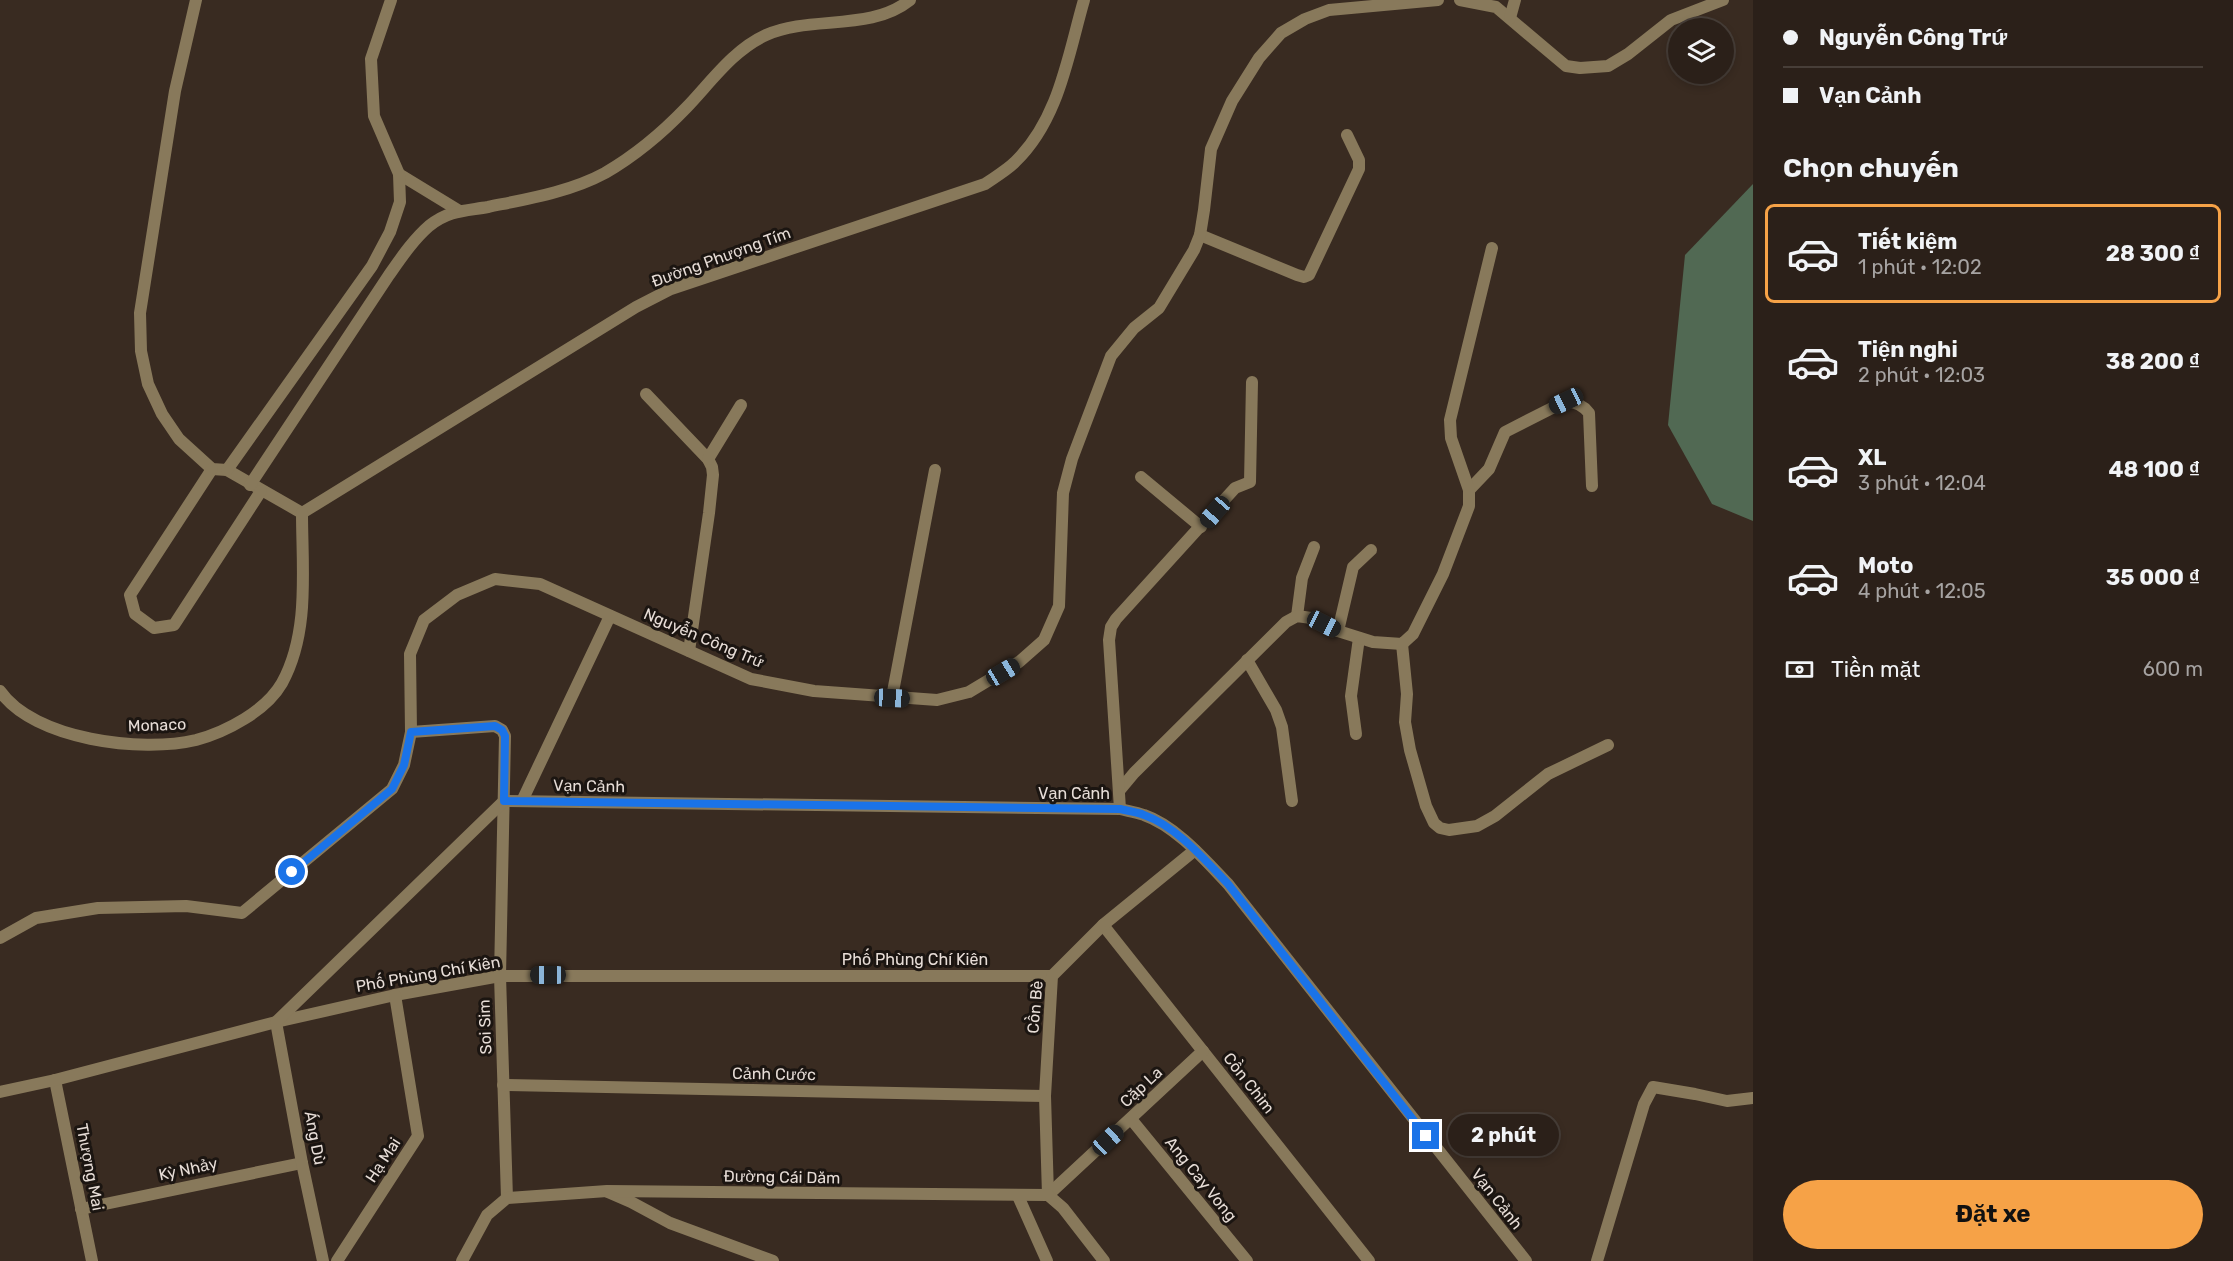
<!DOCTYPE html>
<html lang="vi">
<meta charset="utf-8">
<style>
body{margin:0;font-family:Rubik,sans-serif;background:#332822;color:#f1f3f6;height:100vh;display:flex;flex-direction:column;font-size:22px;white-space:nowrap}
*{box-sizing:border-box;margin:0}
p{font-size:20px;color:#a6a3a2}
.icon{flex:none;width:33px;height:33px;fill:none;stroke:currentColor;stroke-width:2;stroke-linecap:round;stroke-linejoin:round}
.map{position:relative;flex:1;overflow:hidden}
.sheet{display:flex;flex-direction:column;background:#2b2019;width:480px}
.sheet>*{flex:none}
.guide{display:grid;align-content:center;height:132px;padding:0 30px;background:#2b2019}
.fabs{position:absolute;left:1668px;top:18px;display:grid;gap:12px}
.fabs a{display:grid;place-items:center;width:66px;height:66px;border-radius:50%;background:#2b2019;box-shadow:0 3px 9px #0003,0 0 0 2px #473e38;font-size:30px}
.end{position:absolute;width:27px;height:27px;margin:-14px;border:8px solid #1a73e8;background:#fff;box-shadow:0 0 0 3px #fff}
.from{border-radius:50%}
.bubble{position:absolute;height:42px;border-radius:21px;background:#2b2019;box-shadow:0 3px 9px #0003,0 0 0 2px #473e38;font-size:20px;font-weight:700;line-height:42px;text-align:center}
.car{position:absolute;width:18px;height:36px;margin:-18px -9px;border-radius:8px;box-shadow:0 0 4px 2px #0007;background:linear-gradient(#222 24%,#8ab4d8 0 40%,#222 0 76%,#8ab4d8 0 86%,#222 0)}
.guide b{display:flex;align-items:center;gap:21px;height:57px;font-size:22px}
.guide b+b{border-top:2px solid #473e38}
.guide i{width:15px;height:15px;background:#f1f3f6}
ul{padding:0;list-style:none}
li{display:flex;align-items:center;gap:18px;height:99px;margin:0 12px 9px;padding:0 18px;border:3px solid transparent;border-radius:9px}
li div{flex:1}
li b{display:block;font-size:22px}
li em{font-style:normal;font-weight:700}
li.selected{border-color:#f6a247}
li>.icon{width:54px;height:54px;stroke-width:1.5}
h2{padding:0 30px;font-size:27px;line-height:72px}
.pay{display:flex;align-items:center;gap:15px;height:66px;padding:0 30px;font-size:22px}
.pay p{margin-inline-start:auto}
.action{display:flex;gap:12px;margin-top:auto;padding:12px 30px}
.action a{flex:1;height:69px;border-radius:36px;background:#f6a247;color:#111;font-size:24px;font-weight:700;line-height:69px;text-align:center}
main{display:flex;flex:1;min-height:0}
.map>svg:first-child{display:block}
.forest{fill:#516953}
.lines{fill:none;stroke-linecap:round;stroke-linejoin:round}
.minor{stroke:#88795b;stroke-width:12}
.tertiary{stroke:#88795b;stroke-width:12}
.route{stroke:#1a73e8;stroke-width:8}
.labels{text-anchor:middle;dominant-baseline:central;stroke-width:6;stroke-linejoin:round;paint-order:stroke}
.street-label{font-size:16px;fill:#e7ddd7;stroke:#1b1511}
</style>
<main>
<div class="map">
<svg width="1753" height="1261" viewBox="0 0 1753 1261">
<rect width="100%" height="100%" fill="#392b21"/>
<polygon class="forest" points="1753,184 1753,521 1712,504 1668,425 1685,255"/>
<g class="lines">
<g class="minor">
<polyline points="196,0 175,91 140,313 141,351 148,384 162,414 179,439 212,469 227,470 302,513"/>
<polyline points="1460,0 1496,7 1566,66 1580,68 1608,66 1628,54 1671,20 1723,0"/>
<polyline points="1510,18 1515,0"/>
<polyline points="399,174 458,210"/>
<polyline points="1200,235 1297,275 1304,277 1309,275 1359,169 1359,160 1347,135"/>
<polyline points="646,394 708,459 712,467 713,475 709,513 689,651"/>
<polyline points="708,459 741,405"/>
<polyline points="212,469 130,595 135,614 154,628 174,625 261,491"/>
<polyline points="227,470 372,266 390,232 400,202 399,174 374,116 371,59 391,0"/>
<polyline points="1141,477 1201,527"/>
<path d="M250 485 389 275C401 258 413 240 429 226 449 210 465 211 488 207 527 199 570 192 605 173 636 155 662 133 686 108 711 82 733 50 766 35 811 15 870 32 910 0"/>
<path d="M1469 490 1489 469 1505 432 1566 401C1576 402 1583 405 1589 413L1592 486"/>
<path d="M302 513 636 307 671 289 985 184C995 177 1007 170 1015 162 1059 120 1068 55 1084 0"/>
<polyline points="1297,616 1302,578 1314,547"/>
<polyline points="1338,631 1353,567 1371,550"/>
<polyline points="1402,644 1407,694 1405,722 1410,750 1426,806 1434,823 1440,828 1449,830 1477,826 1495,816 1548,774 1608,745"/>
<polyline points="1247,660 1276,710 1282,727 1292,801"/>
<path d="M0 691C34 740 142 753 196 740 226 732 266 711 282 683 310 632 302 569 302 513"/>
<polyline points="892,697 935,470"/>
<polyline points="411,732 495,726 502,730 505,736 500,976 507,1198"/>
<polyline points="1356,734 1351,696 1359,638"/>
<polyline points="1119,791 1134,773 1286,622 1297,616 1311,618 1338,631 1373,642 1402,644 1413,634 1443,574 1469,506 1469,490 1451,438 1450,420 1492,248"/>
<path d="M504 801 1120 809C1128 811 1136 812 1144 815 1176 826 1205 860 1228 884L1526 1261"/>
<polyline points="522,801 610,616"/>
<polyline points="1120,809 1109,640 1111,627 1116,619 1235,488 1250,482 1252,382"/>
<polyline points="1103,925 1369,1261"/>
<polyline points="0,938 36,918 98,908 186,906 242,913 392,789 404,765 411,732 410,654 424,620 457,595 495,579 540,584 751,679 814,691 937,700 969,692 1019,662 1044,640 1059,606 1063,493 1072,459 1111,356 1134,328 1159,308 1194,250 1200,235 1204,210 1211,149 1232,101 1259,58 1281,33 1305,19 1329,10 1438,0"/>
<polyline points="55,1080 92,1261"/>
<polyline points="503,1085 1045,1096"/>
<polyline points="0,1092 55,1080 276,1022 395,995 500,976 1052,976"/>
<polyline points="1131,1119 1247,1261"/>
<polyline points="608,1192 631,1202 670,1223 773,1261"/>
<polyline points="1048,1195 1045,1096 1052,976 1103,925 1195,850"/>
<polyline points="1048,1195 1203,1051"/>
<polyline points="1018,1196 1047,1261"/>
<polyline points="81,1209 302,1163"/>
<polyline points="323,1261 302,1163 276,1022 504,801"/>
<polyline points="337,1261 418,1136 395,995"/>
<polyline points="1597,1261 1644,1104 1653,1087 1695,1094 1727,1101 1753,1098"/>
</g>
<polyline class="tertiary" points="462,1261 487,1215 507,1198 607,1191 1048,1195 1063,1208 1104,1261"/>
</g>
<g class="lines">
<path class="route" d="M292 872 392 789 404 765 411 732 495 726 502 730 505 736 504 801 1120 809C1128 811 1137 812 1144 815 1176 826 1205 860 1228 884L1426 1136"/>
</g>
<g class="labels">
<g class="street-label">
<text transform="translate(721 257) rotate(-20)">Đường Phượng Tím</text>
<text transform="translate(704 638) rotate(23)">Nguyễn Công Trứ</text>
<text transform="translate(157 725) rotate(-2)">Monaco</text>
<text transform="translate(589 786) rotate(1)">Vạn Cảnh</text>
<text x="1074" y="793">Vạn Cảnh</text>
<text x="915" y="959">Phố Phùng Chí Kiên</text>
<text transform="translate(428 974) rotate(-10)">Phố Phùng Chí Kiên</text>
<text transform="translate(1035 1007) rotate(-85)">Cồn Bè</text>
<text transform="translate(485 1027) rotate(-92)">Soi Sim</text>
<text transform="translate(774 1074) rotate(1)">Cảnh Cước</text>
<text transform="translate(1249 1083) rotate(52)">Cồn Chìm</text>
<text transform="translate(1141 1087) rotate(-43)">Cặp La</text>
<text transform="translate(315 1138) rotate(79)">Áng Dù</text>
<text transform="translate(383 1160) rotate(-57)">Hạ Mai</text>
<text transform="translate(90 1167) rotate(79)">Thượng Mai</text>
<text transform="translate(188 1169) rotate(-12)">Kỳ Nhảy</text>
<text transform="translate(782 1177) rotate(1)">Đường Cái Dăm</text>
<text transform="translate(1201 1179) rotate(51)">Ang Cay Vong</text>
<text transform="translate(1497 1199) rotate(52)">Vạn Cảnh</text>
</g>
</g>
</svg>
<div class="fabs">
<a><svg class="icon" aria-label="layers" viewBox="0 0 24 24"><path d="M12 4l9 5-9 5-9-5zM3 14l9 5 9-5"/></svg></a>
</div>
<i class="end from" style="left:292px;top:872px"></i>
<i class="end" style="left:1426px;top:1136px"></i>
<div class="bubble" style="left:1448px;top:1114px;width:111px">2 phút</div>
<i class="car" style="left:1566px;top:401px;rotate:245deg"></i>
<i class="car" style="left:1215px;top:512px;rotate:221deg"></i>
<i class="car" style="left:1324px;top:624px;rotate:117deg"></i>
<i class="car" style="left:1003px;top:672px;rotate:59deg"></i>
<i class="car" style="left:892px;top:698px;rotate:93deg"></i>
<i class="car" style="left:548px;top:975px;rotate:270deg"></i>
<i class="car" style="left:1108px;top:1140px;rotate:47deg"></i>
</div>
<section class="sheet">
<div class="guide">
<b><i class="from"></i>Nguyễn Công Trứ</b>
<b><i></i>Vạn Cảnh</b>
</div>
<h2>Chọn chuyến</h2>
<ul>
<li class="selected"><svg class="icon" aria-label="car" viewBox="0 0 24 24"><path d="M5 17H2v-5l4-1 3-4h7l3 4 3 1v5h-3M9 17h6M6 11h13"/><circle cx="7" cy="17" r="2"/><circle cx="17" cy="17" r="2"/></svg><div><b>Tiết kiệm</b><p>1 phút · 12:02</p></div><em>28 300 ₫</em></li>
<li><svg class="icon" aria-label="car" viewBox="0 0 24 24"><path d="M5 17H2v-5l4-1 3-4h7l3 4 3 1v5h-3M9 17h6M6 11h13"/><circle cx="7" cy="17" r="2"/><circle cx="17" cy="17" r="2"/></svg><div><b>Tiện nghi</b><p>2 phút · 12:03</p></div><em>38 200 ₫</em></li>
<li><svg class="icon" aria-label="car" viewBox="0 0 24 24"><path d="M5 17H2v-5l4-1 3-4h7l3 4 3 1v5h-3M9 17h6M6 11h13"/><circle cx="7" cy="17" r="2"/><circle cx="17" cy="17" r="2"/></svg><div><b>XL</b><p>3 phút · 12:04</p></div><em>48 100 ₫</em></li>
<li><svg class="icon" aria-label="car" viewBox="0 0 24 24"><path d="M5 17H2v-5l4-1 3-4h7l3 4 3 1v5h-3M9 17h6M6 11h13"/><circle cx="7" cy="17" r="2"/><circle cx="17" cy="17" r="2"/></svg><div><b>Moto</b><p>4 phút · 12:05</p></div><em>35 000 ₫</em></li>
</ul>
<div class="pay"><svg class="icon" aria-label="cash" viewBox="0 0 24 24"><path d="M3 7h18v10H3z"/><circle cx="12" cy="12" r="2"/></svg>Tiền mặt<p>600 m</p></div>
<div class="action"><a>Đặt xe</a></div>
</section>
</main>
